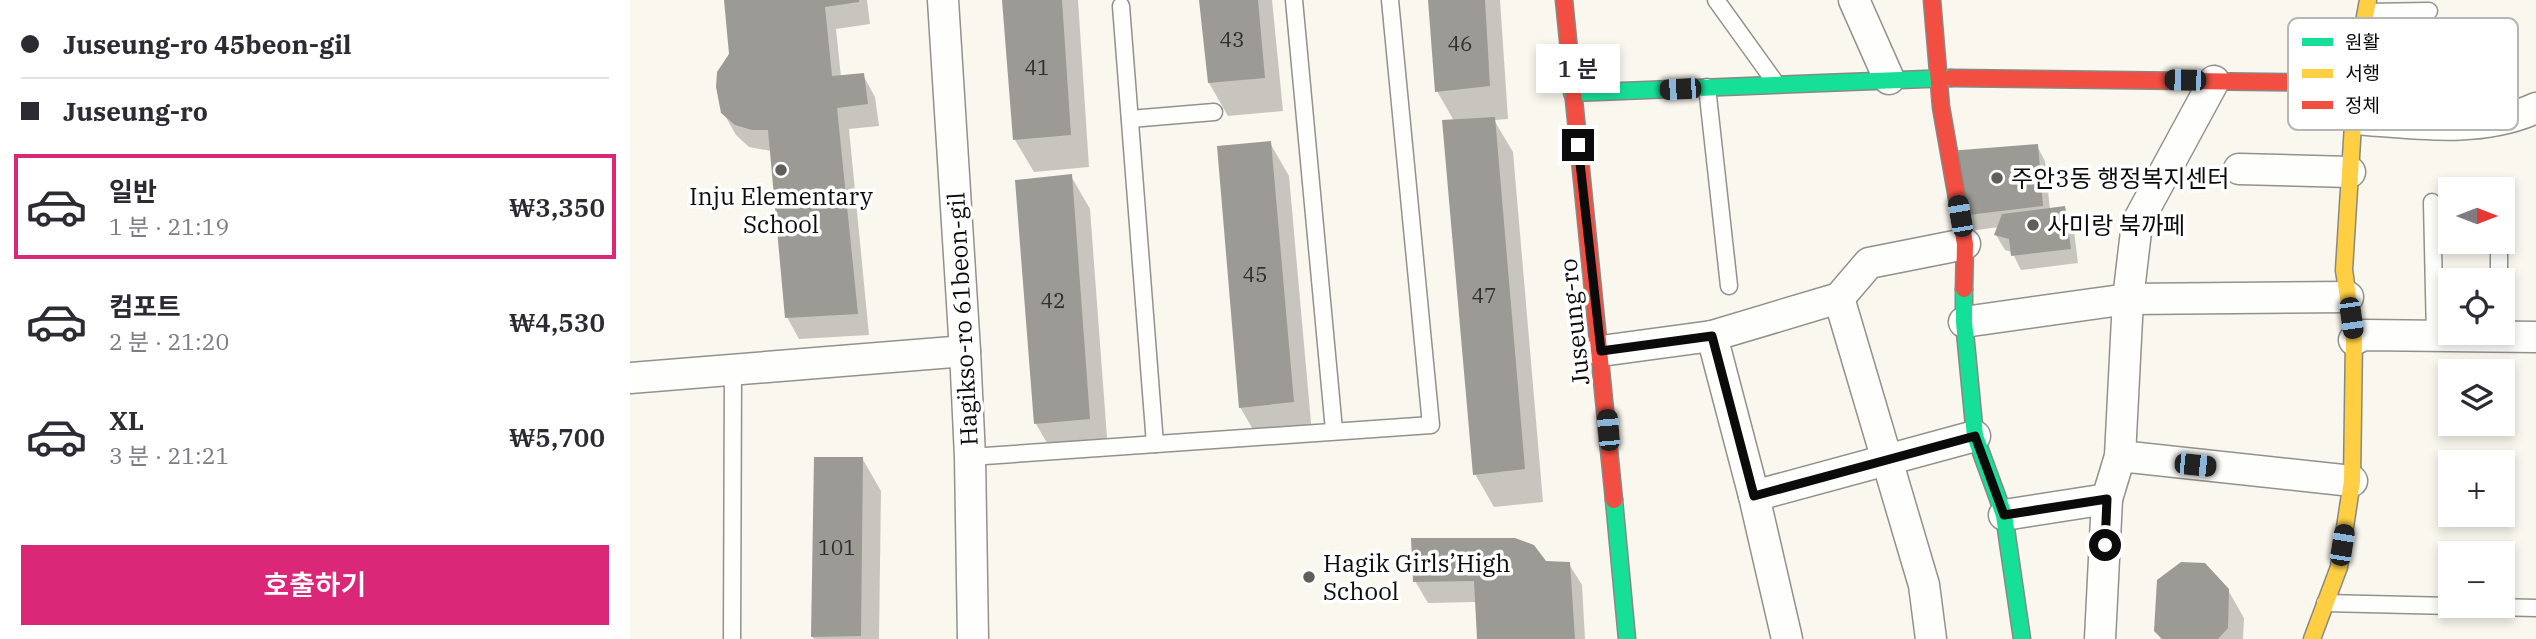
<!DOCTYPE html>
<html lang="ko">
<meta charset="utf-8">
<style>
body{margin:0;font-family:"IBM Plex Serif","Noto Sans KR",serif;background:#f2f2f3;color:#2b2b33;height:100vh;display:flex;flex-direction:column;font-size:26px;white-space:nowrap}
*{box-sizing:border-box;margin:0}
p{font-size:23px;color:#7c7c81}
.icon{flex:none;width:38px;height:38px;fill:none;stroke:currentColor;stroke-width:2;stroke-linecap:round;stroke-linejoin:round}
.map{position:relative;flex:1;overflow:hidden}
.sheet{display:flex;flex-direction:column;background:#fff;width:630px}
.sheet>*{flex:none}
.banner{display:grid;align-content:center;height:154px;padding:0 21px;background:#fff}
.needle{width:46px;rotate:90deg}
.buttons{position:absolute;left:1808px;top:177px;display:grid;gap:14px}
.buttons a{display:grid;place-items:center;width:77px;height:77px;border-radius:0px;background:#fff;box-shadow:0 4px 10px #0003;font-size:35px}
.end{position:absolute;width:32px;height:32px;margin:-16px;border:9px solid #0b0b0b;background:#fff;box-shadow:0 0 0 4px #fff}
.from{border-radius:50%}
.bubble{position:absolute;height:49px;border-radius:0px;background:#fff;box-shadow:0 4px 10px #0003;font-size:23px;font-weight:600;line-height:49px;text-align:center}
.car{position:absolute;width:21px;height:42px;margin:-21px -10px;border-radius:9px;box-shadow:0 0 5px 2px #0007;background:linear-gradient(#222 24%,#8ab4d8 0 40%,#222 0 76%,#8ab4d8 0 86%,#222 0)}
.banner b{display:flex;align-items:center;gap:24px;height:66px;font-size:26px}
.banner b+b{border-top:2px solid #e1e1e2}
.banner i{width:18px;height:18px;background:#2b2b33}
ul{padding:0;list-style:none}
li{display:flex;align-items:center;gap:21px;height:105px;margin:0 14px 10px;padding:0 7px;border:4px solid transparent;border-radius:0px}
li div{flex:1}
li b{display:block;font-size:26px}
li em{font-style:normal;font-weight:600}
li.current{border-color:#db2777}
li>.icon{width:63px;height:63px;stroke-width:1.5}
.action{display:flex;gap:14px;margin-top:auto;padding:14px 21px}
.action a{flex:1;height:80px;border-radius:0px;background:#db2777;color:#fff;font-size:28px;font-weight:600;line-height:80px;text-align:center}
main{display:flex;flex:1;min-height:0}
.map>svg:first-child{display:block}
.shadow{fill:#0003}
.building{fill:#9c9a94}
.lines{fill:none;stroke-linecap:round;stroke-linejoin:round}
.lane-casing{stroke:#93918d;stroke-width:19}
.street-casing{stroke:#93918d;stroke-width:33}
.fast-casing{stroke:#898884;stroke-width:19}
.slow-casing{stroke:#898884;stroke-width:19}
.jam-casing{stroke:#898884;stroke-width:19}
.lane{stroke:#fefefc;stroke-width:16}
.street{stroke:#fefefc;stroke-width:30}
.fast{stroke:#16e098;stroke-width:16}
.slow{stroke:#ffcf43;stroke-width:16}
.jam{stroke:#f24e42;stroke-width:16}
.route{stroke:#0b0b0b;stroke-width:9}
.poi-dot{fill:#5f5e5a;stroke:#fff;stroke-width:2.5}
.labels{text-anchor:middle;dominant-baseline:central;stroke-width:7;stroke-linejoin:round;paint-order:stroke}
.number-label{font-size:21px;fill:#2f2f2d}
.poi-label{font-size:24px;fill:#0b0b0b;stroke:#fff;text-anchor:start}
.street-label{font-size:24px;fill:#0b0b0b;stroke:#fff}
.key{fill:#fff;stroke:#b6b6b6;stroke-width:2}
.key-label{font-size:19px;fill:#0b0b0b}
</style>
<main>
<section class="sheet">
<div class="banner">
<b><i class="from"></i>Juseung-ro 45beon-gil</b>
<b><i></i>Juseung-ro</b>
</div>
<ul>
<li class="current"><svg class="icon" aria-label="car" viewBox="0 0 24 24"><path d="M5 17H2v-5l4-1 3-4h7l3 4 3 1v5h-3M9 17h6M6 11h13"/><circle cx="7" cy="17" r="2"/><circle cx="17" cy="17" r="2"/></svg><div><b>일반</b><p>1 분 · 21:19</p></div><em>₩3,350</em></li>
<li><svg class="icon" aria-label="car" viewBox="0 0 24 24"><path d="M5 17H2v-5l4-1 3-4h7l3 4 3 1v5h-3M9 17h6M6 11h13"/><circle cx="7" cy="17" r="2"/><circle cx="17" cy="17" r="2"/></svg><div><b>컴포트</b><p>2 분 · 21:20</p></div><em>₩4,530</em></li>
<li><svg class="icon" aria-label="car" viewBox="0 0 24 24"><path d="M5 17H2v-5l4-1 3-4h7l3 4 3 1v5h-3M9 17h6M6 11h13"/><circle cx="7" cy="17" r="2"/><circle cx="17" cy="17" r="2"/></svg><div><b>XL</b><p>3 분 · 21:21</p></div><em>₩5,700</em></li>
</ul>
<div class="action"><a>호출하기</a></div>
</section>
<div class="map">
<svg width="1906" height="639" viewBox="0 0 1906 639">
<rect width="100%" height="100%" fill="#faf7ee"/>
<g class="shadow">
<polygon points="96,0 237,0 240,24 206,29 211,77 233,75 245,97 249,126 219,129 239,335 169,339 157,317 141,151 119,147 106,135 93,112 101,55"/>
<polygon points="374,0 448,0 459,167 404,172 385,140"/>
<polygon points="571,0 642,0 653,111 598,116 579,83"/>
<polygon points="800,0 870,0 878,119 864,120 883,152 913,502 864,507 845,474 824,121 807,91"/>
<polygon points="640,143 659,176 682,434 629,440 610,407"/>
<polygon points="1407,146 1415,161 1420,210 1435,208 1443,223 1448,263 1391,270 1382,252 1375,250 1366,235 1369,227 1340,231 1332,215"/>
<polygon points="441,176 460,209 478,451 425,457 406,424"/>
<polygon points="232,458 251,491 249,639 184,639 183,637"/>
<polygon points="915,563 939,564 952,585 955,639 848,639 847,602 798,603 785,581"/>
<polygon points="1598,590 1614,618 1613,639 1531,639 1526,630"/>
</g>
<g class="building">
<polygon points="94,0 229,0 229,2 195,7 202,76 234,73 238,104 207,108 228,314 155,318 138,130 122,130 105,125 91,113 86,87 87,72 99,54"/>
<polygon points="372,0 432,0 441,135 383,140"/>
<polygon points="569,0 628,0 635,78 578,83"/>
<polygon points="798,0 855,0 860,86 805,92"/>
<polygon points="865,117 895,469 843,475 812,120"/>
<polygon points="641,141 664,402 609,408 587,146"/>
<polygon points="1408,144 1413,206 1330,216 1319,151"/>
<polygon points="442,174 460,419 404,424 385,180"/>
<polygon points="1435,206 1441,249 1381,256 1379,239 1364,235 1372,214"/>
<polygon points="184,457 233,457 231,636 181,637"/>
<polygon points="781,538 885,538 904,545 916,561 940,562 945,639 847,639 844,581 783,582"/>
<polygon points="1551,562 1575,563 1599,589 1598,628 1588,639 1532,639 1524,631 1527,580"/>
</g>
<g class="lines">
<g class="lane-casing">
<g id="lane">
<polyline points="664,0 704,430"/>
<polyline points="1086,0 1145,82"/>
<polyline points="491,6 525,444"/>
<polyline points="1737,12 1799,11"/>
<polyline points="1077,87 1099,286"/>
<polyline points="500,119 584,112"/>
<polyline points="1802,202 1805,336"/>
<polyline points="1869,242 1869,280"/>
<polyline points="340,457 801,425 760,0"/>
<polyline points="1695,603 1906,608"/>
<polyline points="102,639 103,369"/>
</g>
</g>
<g class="street-casing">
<g id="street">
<polyline points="313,0 335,351 340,457 343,639"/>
<polyline points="1224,0 1259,79"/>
<path d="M1724 119C1783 123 1850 134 1906 108"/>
<polyline points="1609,169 1720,172"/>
<polyline points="1209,298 1294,585 1301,639"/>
<polyline points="1334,322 1498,299 1718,297"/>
<polyline points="1082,336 1124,496 1157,639"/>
<polyline points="1724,340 1733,335 1906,337"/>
<polyline points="971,351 1082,336 1209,298 1239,263 1335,244"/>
<polyline points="0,378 335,351"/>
<polyline points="1490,456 1722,481"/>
<polyline points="1124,496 1345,436"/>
<polyline points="1374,515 1477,499"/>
<polyline points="1470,639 1477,499 1490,456 1498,299 1507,223 1584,81"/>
</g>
</g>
<g class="fast-casing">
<g id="fast">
<polyline points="942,93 1321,78"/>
<polyline points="1334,289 1334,322 1345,436 1374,515 1392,639"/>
<polyline points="984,500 997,639"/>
</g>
</g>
<g class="slow-casing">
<polyline id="slow" points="1682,639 1709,567 1722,481 1724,340 1714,270 1727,60 1738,0"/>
</g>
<g class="jam-casing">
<g id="jam">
<polyline points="934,0 984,500"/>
<polyline points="1302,0 1311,107 1335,244 1334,289"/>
<polyline points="1321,78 1726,83"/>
</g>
</g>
<use href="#lane" class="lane"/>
<use href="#street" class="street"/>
<use href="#fast" class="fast"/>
<use href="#slow" class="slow"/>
<use href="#jam" class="jam"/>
</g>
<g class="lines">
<polyline class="route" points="948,145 971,351 1082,336 1124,496 1345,436 1374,515 1477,499 1475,545"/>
</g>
<g class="poi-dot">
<circle cx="151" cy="170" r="7"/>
<circle cx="1367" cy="178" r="7"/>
<circle cx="1403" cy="225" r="7"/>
<circle cx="679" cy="577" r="7"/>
</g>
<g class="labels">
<g class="number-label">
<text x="602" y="39">43</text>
<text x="830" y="43">46</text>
<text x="407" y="67">41</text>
<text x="625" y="274">45</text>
<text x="854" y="295">47</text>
<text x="423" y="300">42</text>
<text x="207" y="547">101</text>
</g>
<g class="poi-label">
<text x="1381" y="178">주안3동 행정복지센터</text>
<text x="151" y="196" text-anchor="middle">Inju Elementary<tspan x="151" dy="28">School</tspan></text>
<text x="1417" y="225">사미랑 북까페</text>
<text x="693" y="563">Hagik Girls’High<tspan x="693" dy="28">School</tspan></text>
</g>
<g class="street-label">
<text transform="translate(332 319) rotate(-93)">Hagikso-ro 61beon-gil</text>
<text transform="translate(944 322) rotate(-96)">Juseung-ro</text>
</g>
</g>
<rect x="1658" y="18" width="230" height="112" rx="10" class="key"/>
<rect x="1672" y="38" width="31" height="8" fill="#16e098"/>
<rect x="1672" y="69" width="31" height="9" fill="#ffcf43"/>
<rect x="1672" y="101" width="31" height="8" fill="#f24e42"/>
<g class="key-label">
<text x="1715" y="49">원활</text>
<text x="1715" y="80">서행</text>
<text x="1715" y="112">정체</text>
</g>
</svg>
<div class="buttons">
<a><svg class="needle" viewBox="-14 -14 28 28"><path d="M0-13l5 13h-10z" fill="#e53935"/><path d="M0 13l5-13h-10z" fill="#7c7c81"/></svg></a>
<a><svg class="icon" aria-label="locate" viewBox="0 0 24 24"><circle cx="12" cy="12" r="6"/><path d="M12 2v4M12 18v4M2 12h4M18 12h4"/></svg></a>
<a><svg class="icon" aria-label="layers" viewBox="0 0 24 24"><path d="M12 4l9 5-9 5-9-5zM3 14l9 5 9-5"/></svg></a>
<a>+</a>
<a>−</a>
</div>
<i class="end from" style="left:1475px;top:545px"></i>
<i class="end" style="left:948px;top:145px"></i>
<div class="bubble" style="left:906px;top:44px;width:84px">1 분</div>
<i class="car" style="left:1555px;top:80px;rotate:271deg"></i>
<i class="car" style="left:1050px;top:89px;rotate:267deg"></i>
<i class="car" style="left:1330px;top:216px;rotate:350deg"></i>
<i class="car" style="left:1721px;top:318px;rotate:172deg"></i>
<i class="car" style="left:978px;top:430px;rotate:355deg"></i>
<i class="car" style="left:1565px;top:465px;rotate:96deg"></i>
<i class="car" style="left:1712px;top:545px;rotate:9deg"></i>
</div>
</main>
